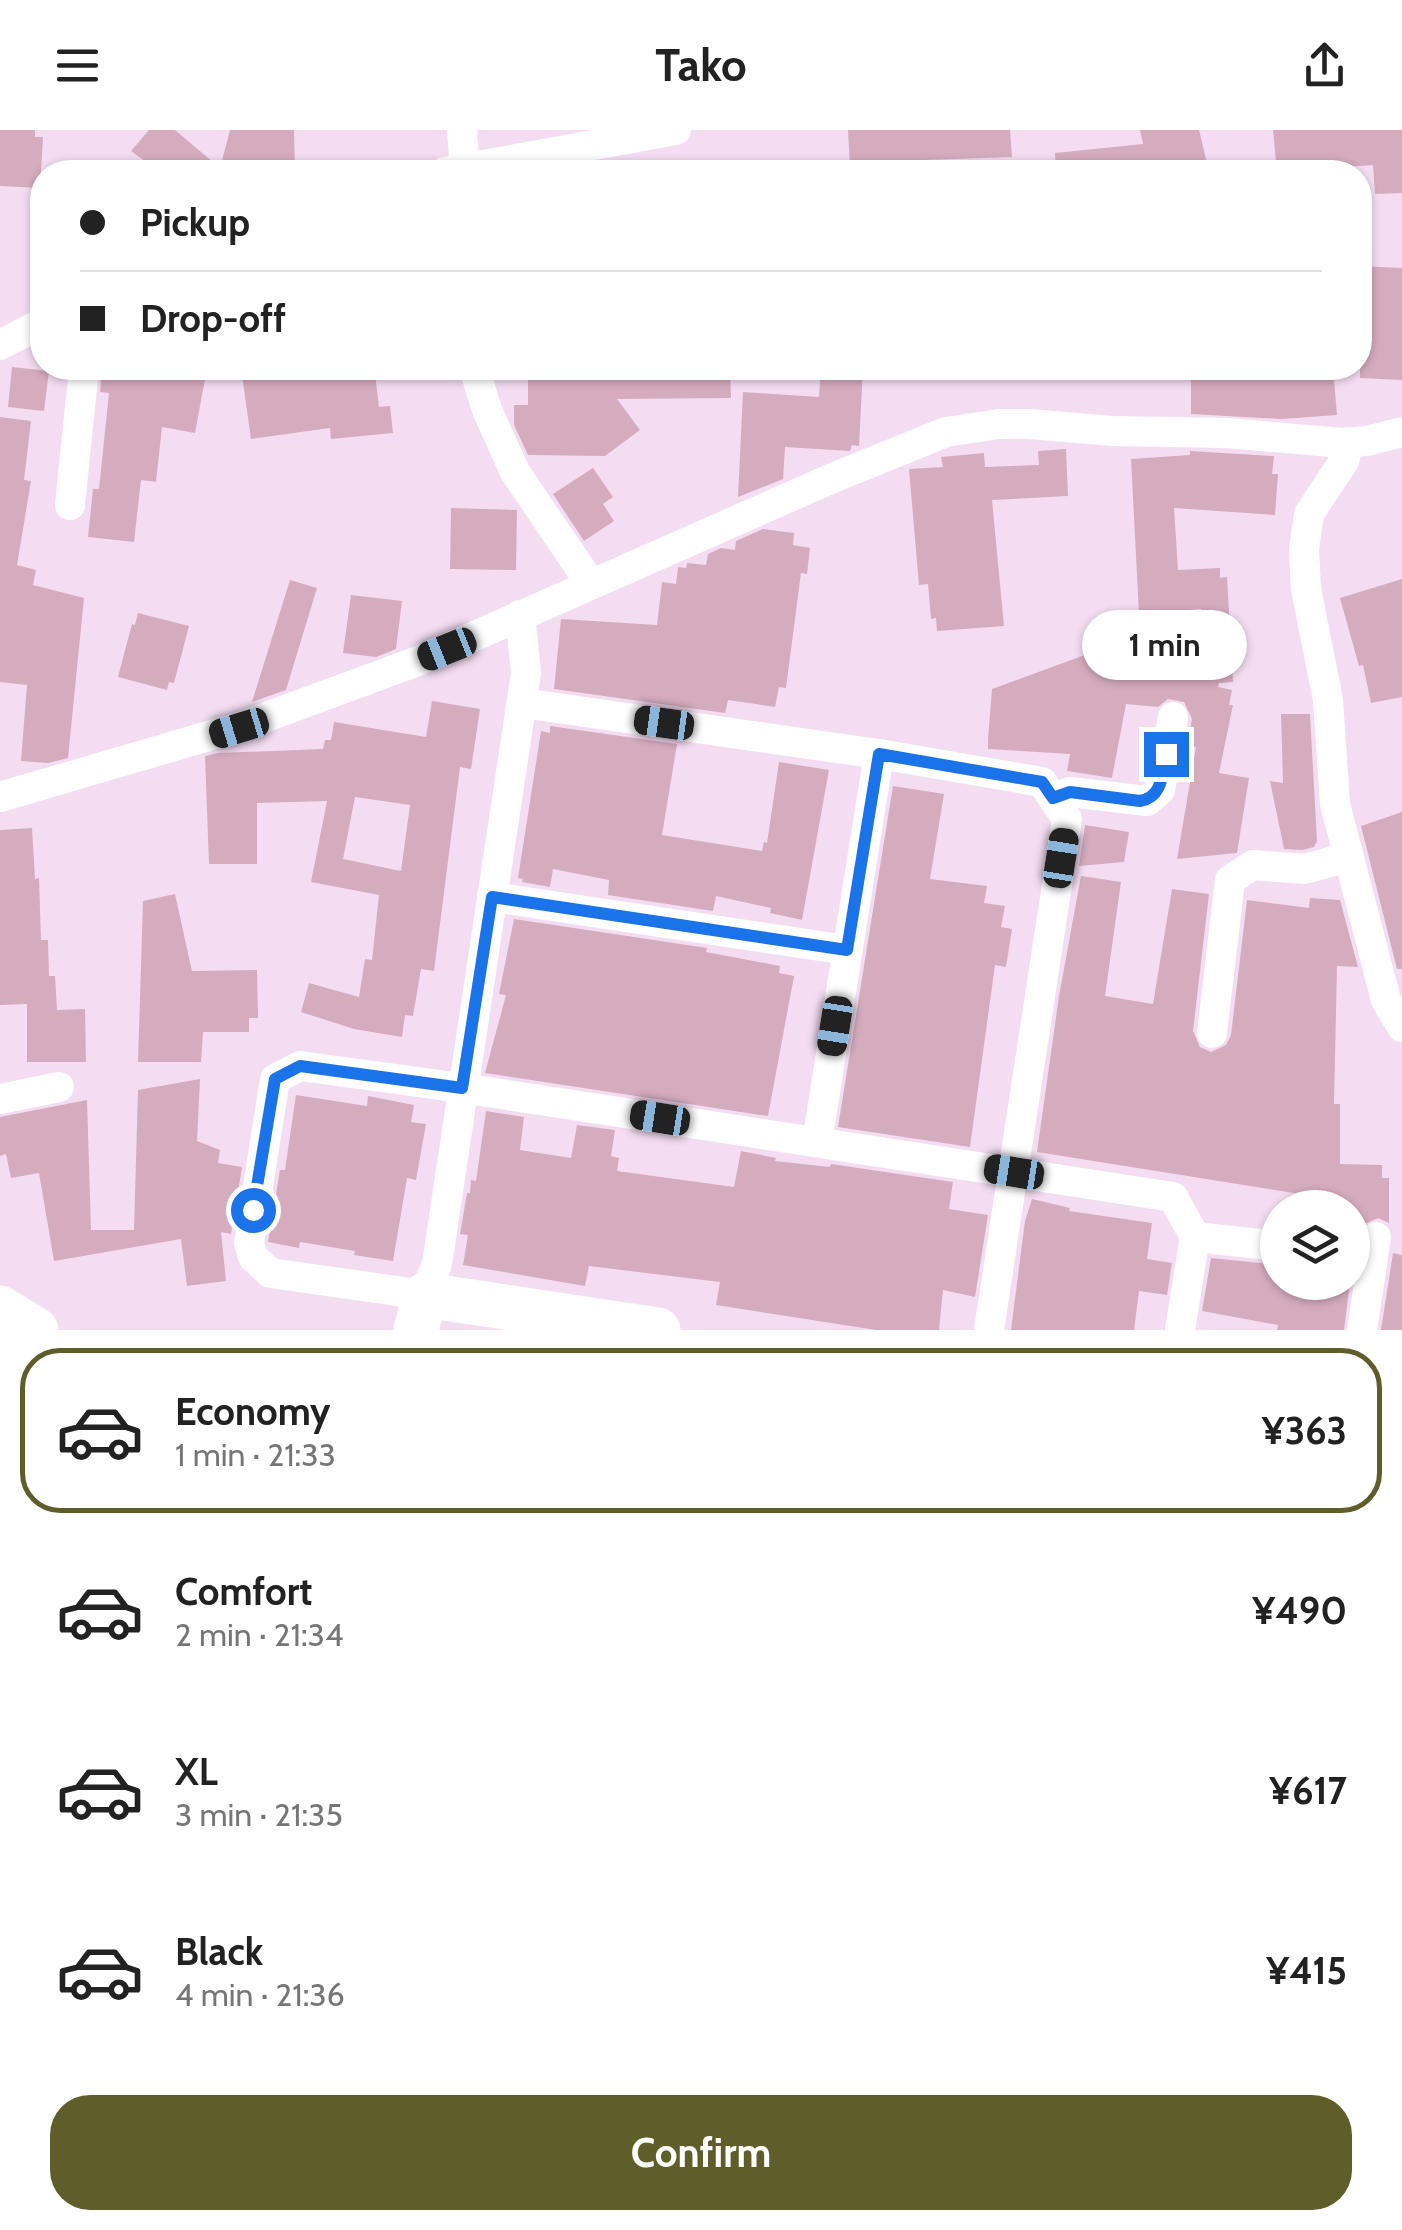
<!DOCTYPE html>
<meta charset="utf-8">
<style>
body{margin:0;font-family:Cabin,sans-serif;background:#f2f2f2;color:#222;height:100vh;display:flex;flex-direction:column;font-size:38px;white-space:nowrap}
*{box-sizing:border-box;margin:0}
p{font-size:32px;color:#767676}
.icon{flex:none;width:55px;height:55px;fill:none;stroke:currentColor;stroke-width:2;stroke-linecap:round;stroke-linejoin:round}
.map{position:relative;height:1200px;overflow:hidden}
.details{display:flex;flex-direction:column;background:#fff;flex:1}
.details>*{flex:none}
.guide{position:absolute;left:30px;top:30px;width:1342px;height:220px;border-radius:40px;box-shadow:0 2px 8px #0004;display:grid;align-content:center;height:220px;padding:0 50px;background:#fff}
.controls{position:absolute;left:1260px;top:1060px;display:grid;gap:20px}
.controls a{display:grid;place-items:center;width:110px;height:110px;border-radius:50%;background:#fff;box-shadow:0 2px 8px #0004;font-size:50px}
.end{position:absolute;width:45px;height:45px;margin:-22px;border:12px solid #1a73e8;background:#fff;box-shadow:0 0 0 5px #fff}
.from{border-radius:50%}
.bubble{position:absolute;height:70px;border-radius:35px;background:#fff;box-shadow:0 2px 8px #0004;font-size:32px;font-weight:700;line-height:70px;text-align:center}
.car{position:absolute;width:30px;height:60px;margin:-30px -15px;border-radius:12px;box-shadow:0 0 8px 2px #0007;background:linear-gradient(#222 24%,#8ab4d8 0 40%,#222 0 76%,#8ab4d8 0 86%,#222 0)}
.guide b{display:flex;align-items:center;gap:35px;height:95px;font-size:38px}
.guide b+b{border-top:2px solid #e0e0e0}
.guide i{width:25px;height:25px;background:#222}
ul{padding:18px 0 0;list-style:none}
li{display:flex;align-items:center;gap:30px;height:165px;margin:0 20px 15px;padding:0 30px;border:5px solid transparent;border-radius:40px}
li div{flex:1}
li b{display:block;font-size:38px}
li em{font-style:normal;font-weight:700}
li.selected{border-color:#5f5d29}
li>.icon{width:90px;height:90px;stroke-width:1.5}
.cta{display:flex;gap:20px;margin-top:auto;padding:20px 50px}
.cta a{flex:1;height:115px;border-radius:40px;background:#5f5d29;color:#fff;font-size:40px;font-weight:700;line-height:115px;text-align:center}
header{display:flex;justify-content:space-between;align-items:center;height:130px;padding:0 50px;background:#fff;font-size:45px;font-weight:700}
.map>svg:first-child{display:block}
.building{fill:#d5acbe;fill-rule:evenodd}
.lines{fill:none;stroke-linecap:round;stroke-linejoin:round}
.street{stroke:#fff;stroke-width:30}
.secondary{stroke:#fff;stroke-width:45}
.route{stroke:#1a73e8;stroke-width:12}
</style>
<header><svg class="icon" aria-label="menu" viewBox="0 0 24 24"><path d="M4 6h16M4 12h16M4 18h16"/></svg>Tako<svg class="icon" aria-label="share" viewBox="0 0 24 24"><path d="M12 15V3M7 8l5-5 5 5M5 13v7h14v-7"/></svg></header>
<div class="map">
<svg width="1402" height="1200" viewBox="0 0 1402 1200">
<rect width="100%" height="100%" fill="#f4ddf3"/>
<g class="building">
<polygon points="0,0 35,0 35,7 43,7 40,58 0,56"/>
<polygon points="149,0 175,0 220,38 230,0 294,0 295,42 160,42 131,21"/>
<polygon points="848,0 1010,0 1012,27 894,31 894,37 850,38"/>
<polygon points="1140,0 1199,0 1209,42 1056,42 1055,23 1143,14"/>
<polygon points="1273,0 1402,0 1402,63 1375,64 1373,35 1277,42"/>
<polygon points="1360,136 1402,138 1402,250 1360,248"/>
<polygon points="12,237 49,241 44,281 8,277"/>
<polygon points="102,238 207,238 195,303 162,297 156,352 141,350 134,412 88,407 93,359 99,359 109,263 100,262"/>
<polygon points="241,238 278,238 280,248 369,238 370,245 375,244 379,277 390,276 393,303 331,309 330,298 251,309"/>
<polygon points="528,238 730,238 731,268 617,269 640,300 605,326 528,325 514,295 514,275 528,275"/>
<polygon points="821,238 863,238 859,316 852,315 850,321 785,317 783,349 738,367 743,262 819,267"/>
<polygon points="1276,238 1333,238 1337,285 1282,289 1191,284 1191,240 1276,241"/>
<polygon points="0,287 31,291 24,350 31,351 17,435 36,440 33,455 84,468 68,628 48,633 21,631 27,555 0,552"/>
<polygon points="1066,319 1068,366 992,370 1004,496 937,501 936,488 931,489 928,454 919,455 909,339 943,337 941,327 984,323 985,337 1039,335 1038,321"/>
<polygon points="1190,321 1274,326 1272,344 1278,344 1275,385 1174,378 1178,440 1220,438 1220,448 1227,447 1233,552 1219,553 1218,557 1232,560 1229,575 1233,575 1219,643 1249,648 1237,723 1177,729 1196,617 1187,615 1192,589 1184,572 1168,569 1158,577 1126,574 1112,648 1067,641 1070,624 988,619 988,609 992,559 1093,522 1141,527 1140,505 1202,482 1201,479 1139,484 1131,329 1190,325"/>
<polygon points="593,338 613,367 603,374 614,391 584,411 553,364"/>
<polygon points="451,378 517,380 516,440 450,439"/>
<polygon points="763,399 794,403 793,415 810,418 807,444 801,443 786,558 779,557 775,577 728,570 725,583 554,559 561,489 657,495 662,452 676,454 678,437 686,438 687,433 706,435 708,424 721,418 735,420 736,411"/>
<polygon points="1402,449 1402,567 1371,573 1363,535 1359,536 1340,468"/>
<polygon points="290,450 317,458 286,560 252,572"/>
<polygon points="351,465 402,471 396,519 376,527 343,523"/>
<polygon points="138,483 189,496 174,553 169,552 167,560 118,547 132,494 135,495"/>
<path d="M432 571 480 579 471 639 460 637 434 841 421 839 413 886 405 885 402 907 354 899 301 882 309 853 359 867 365 829 372 830 379 765 311 752 327 671 257 673V734H209L205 626 218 623 323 619 325 610H331L334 592 426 607ZM355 667 410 675 401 741 343 729Z"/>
<polygon points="1281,584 1310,584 1317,711 1314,717 1302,720 1284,719 1270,651 1283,653"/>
<polygon points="550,596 677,614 662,705 762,721 764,712 767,713 779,632 829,640 802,790 770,783 771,778 716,766 713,781 608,765 609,750 553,739 550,757 522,752 523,749 518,748 541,601 550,603"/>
<polygon points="893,656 944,664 930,749 987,756 984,773 1005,776 1001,797 1012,799 1006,837 995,835 970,1017 838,997"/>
<polygon points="1402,682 1402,839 1397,839 1361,696"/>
<polygon points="1085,695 1129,702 1124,732 1079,736"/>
<polygon points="32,698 35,749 39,748 41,810 48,810 49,846 55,846 57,880 85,879 86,932 27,932 27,874 0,875 0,700"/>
<polygon points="1081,746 1121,752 1105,866 1153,874 1172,759 1209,764 1193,901 1200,917 1211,922 1226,915 1231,905 1247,770 1309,778 1310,768 1340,770 1358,837 1337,836 1334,974 1340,974 1340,1034 1382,1035 1382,1048 1389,1048 1389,1093 1378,1088 1362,1095 1352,1137 1352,1078 1317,1078 1319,1067 1037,1022 1059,866"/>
<polygon points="175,764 192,841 257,840 258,888 249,888 249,902 203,902 201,932 138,932 143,771"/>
<polygon points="514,789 707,818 706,822 780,836 779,843 794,846 768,986 485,943 506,865 499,864"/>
<polygon points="200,949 197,1011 220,1020 218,1033 242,1037 231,1104 221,1102 226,1151 187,1156 181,1109 54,1131 39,1043 11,1048 6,1024 0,1026 0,987 87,970 91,1100 134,1100 138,960"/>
<polygon points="296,965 367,976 368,966 414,975 411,992 426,994 416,1050 407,1048 393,1131 354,1125 355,1121 300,1112 299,1118 268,1112 280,1040 285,1040"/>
<polygon points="486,981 524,987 520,1020 571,1028 577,995 615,1000 611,1026 619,1028 617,1041 734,1057 741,1021 776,1028 775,1031 830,1037 831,1034 953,1052 949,1079 988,1085 975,1167 943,1160 939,1200 876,1200 716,1175 720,1152 589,1136 585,1156 463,1135 468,1105 460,1104 467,1063 470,1063 471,1050 476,1051"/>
<polygon points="1032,1069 1070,1078 1069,1081 1152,1093 1147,1129 1172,1133 1167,1165 1139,1161 1134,1200 1011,1200 1025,1091"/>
<polygon points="1393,1123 1402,1125 1402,1200 1381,1200"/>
<polygon points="1211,1128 1278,1135 1278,1152 1350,1152 1344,1200 1277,1200 1278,1195 1202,1181"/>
</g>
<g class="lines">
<g class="street">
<polyline points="462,0 465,42"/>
<polyline points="445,42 676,0"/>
<polyline points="0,215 42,193"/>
<polyline points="474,238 487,280 515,342 591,454"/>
<polyline points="1349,312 1344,331 1309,384 1304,419 1306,459 1328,570 1335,674 1386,870 1402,897"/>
<polyline points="70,375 84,238"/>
<polyline points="520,485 526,543 437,1134 425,1165 270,1143 253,1127 249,1113 275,949 300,936 462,958 1173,1067 1195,1107 1180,1200"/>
<polyline points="522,573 879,624 1042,652 1067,689 989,1200"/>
<polyline points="0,667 239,597 418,531 835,347 946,302 999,294 1029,294 1112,301 1227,303 1342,313 1367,311 1402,302"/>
<polyline points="1053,668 1070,662 1147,671 1160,660 1173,587"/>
<polyline points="492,767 847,820"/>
<polyline points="1212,903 1230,750 1253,735 1304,739 1334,731 1347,723"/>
<polyline points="0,969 59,957"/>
<polyline points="817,1012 879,624"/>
<polyline points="1195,1107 1278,1116"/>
<polyline points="1362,1200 1376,1107"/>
</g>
<g class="secondary">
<polyline points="0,1178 36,1200"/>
<polyline points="416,1200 425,1165 658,1200"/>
</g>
</g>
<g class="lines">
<path class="route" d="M253 1080 275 949 300 936 462 958 492 767 847 820 879 624 1042 652 1053 668 1070 662 1140 671C1163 667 1162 644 1166 624"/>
</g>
</svg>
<div class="controls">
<a><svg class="icon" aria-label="layers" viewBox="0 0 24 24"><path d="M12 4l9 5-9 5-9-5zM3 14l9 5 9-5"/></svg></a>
</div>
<i class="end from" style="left:253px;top:1080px"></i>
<i class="end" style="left:1166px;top:624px"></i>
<div class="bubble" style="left:1082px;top:480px;width:165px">1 min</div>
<i class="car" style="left:447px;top:519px;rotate:248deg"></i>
<i class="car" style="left:664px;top:593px;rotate:278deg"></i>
<i class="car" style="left:239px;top:598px;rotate:253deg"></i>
<i class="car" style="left:1061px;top:728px;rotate:9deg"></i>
<i class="car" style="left:835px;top:896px;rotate:189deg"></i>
<i class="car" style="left:660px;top:988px;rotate:279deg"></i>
<i class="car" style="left:1014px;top:1042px;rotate:279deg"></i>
<div class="guide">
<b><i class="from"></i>Pickup</b>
<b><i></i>Drop-off</b>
</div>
</div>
<section class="details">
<ul>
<li class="selected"><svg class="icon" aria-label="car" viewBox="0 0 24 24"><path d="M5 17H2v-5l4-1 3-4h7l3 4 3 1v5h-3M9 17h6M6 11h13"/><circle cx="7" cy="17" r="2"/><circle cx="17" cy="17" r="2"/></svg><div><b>Economy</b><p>1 min · 21:33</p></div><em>¥363</em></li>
<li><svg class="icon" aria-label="car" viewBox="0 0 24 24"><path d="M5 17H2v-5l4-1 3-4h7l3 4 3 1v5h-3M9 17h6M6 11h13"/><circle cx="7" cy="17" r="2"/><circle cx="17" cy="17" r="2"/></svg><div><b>Comfort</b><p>2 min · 21:34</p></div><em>¥490</em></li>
<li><svg class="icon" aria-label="car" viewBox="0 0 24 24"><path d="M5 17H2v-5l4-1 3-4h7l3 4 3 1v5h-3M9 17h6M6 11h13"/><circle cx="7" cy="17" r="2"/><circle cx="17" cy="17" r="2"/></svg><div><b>XL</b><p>3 min · 21:35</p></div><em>¥617</em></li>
<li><svg class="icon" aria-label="car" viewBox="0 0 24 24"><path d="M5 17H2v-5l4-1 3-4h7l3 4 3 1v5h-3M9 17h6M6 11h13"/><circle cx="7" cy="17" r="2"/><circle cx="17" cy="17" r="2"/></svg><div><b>Black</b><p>4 min · 21:36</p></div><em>¥415</em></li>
</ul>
<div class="cta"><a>Confirm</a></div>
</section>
